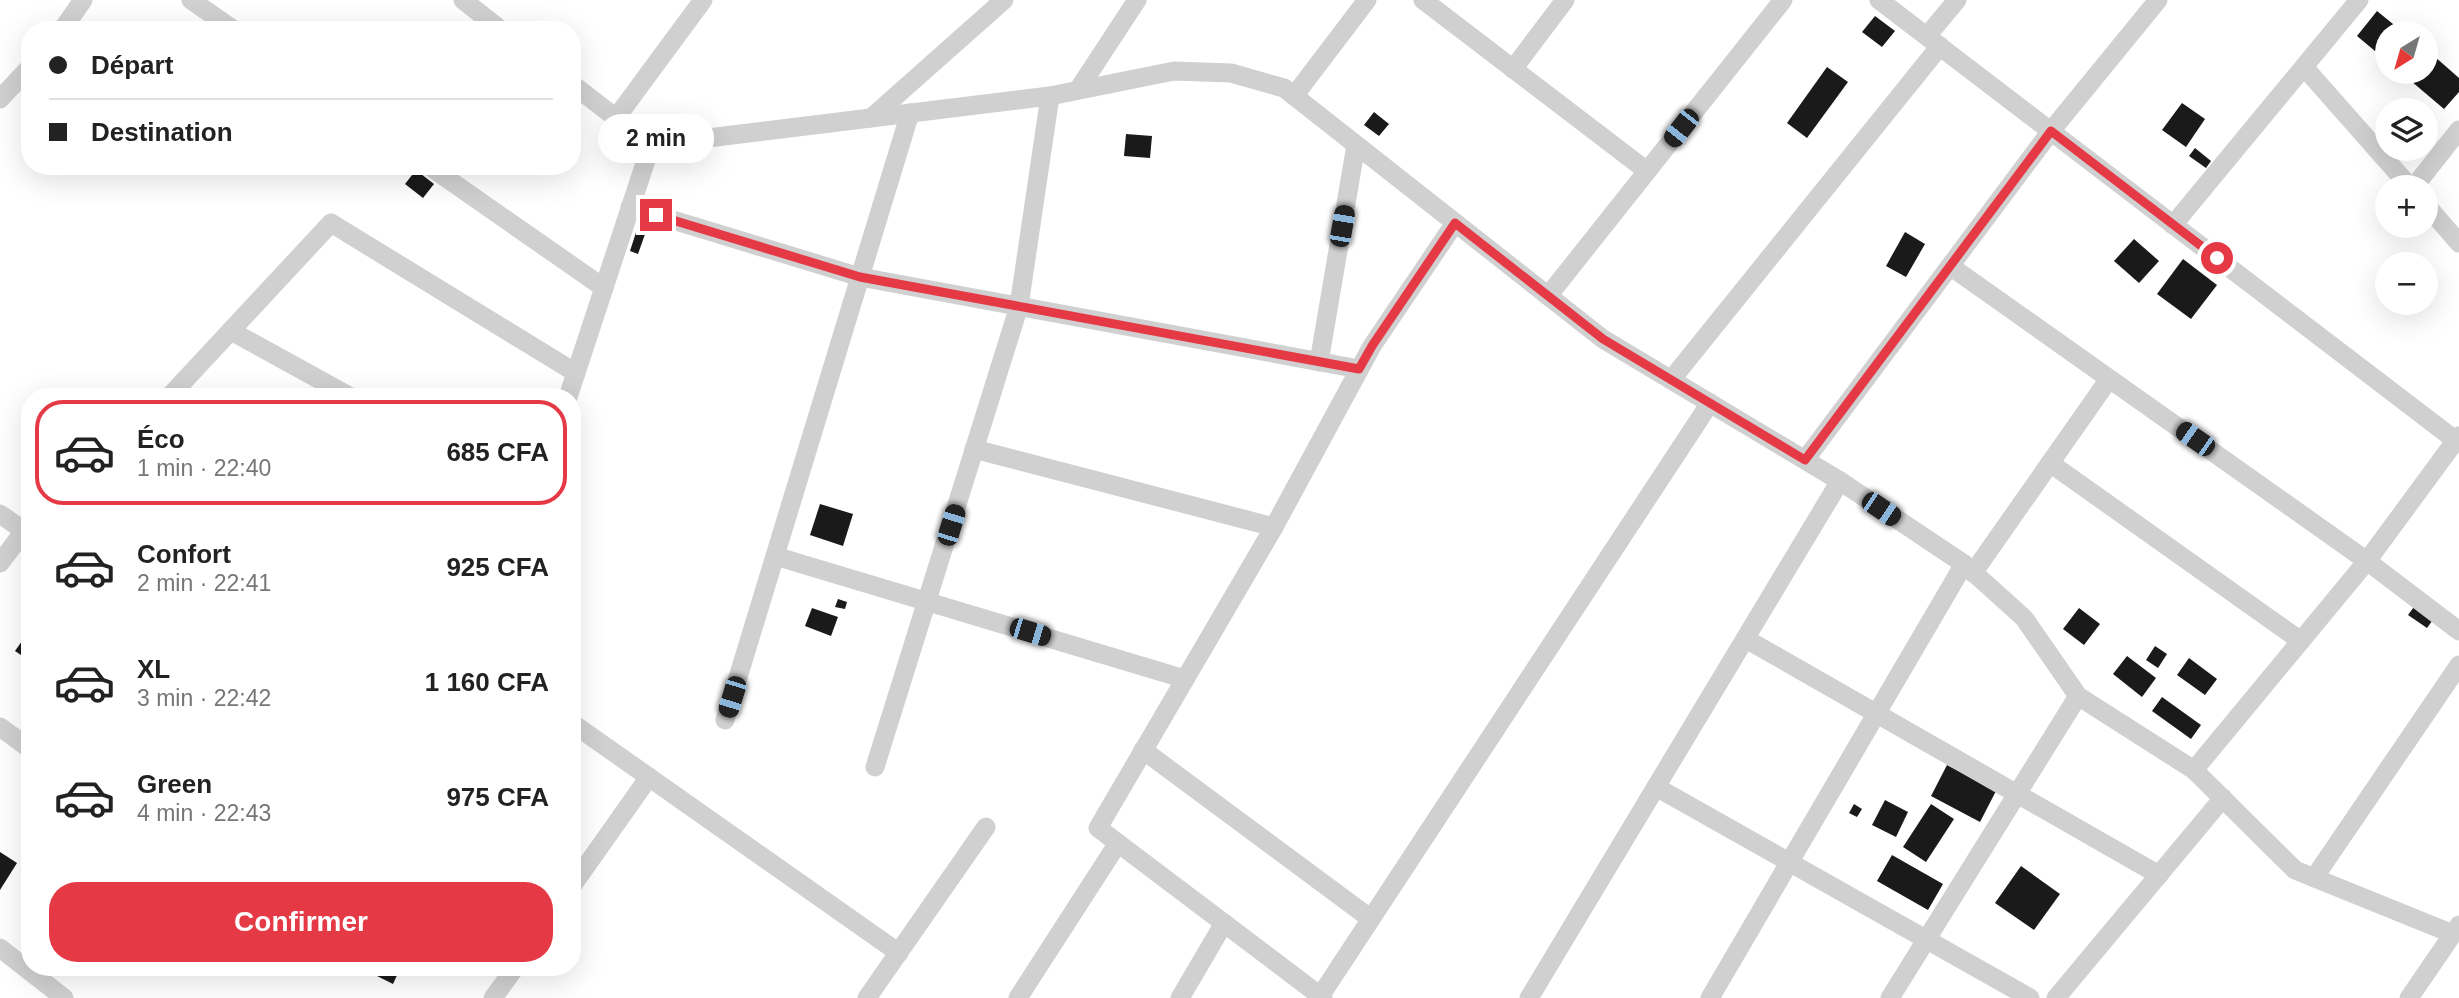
<!DOCTYPE html>
<html lang="fr">
<meta charset="utf-8">
<style>
body{margin:0;font-family:Arial,sans-serif;background:#f2f2f2;color:#222;height:100vh;display:flex;flex-direction:column;font-size:26px;white-space:nowrap}
*{box-sizing:border-box;margin:0}
p{font-size:23px;color:#767676}
.icon{flex:none;width:38px;height:38px;fill:none;stroke:currentColor;stroke-width:2;stroke-linecap:round;stroke-linejoin:round}
.map{position:relative;flex:1;overflow:hidden}
.sheet{position:absolute;left:21px;top:388px;width:560px;height:588px;display:flex;flex-direction:column;background:#fff;border-radius:28px;box-shadow:0 7px 28px #0002}
.sheet>*{flex:none}
.top-card{position:absolute;left:21px;top:21px;width:560px;height:154px;border-radius:28px;box-shadow:0 7px 28px #0002;display:grid;align-content:center;height:154px;padding:0 28px;background:#fff}
.needle{width:46px;rotate:217deg}
.tools{position:absolute;left:2375px;top:21px;display:grid;gap:14px}
.tools a{display:grid;place-items:center;width:63px;height:63px;border-radius:50%;background:#fff;box-shadow:0 7px 28px #0002;font-size:35px}
.end{position:absolute;width:32px;height:32px;margin:-16px;border:9px solid #e63946;background:#fff;box-shadow:0 0 0 4px #fff}
.from{border-radius:50%}
.bubble{position:absolute;height:49px;border-radius:24px;background:#fff;box-shadow:0 7px 28px #0002;font-size:23px;font-weight:800;line-height:49px;text-align:center}
.car{position:absolute;width:21px;height:42px;margin:-21px -10px;border-radius:9px;box-shadow:0 0 5px 2px #0007;background:linear-gradient(#222 24%,#8ab4d8 0 40%,#222 0 76%,#8ab4d8 0 86%,#222 0)}
.top-card b{display:flex;align-items:center;gap:24px;height:66px;font-size:26px}
.top-card b+b{border-top:2px solid #e0e0e0}
.top-card i{width:18px;height:18px;background:#222}
ul{padding:12px 0 0;list-style:none}
li{display:flex;align-items:center;gap:21px;height:105px;margin:0 14px 10px;padding:0 14px;border:4px solid transparent;border-radius:28px}
li div{flex:1}
li b{display:block;font-size:26px}
li em{font-style:normal;font-weight:800}
li.selected{border-color:#e63946}
li>.icon{width:63px;height:63px;stroke-width:1.5}
.action{display:flex;gap:14px;margin-top:auto;padding:14px 28px}
.action a{flex:1;height:80px;border-radius:28px;background:#e63946;color:#fff;font-size:28px;font-weight:800;line-height:80px;text-align:center}
.map>svg:first-child{display:block}
.building{fill:#1a1a1a}
.lines{fill:none;stroke-linecap:round;stroke-linejoin:round}
.minor{stroke:#d0d0d0;stroke-width:19}
.route{stroke:#e63946;stroke-width:9}
</style>
<div class="map">
<svg width="2459" height="998" viewBox="0 0 2459 998">
<rect width="100%" height="100%" fill="#fff"/>
<g class="building">
<polygon points="2377,11 2404,33 2387,33 2387,61 2357,36"/>
<polygon points="1875,16 1895,31 1882,47 1862,32"/>
<polygon points="2434,56 2459,78 2459,92 2444,109 2411,81 2420,72 2426,72 2426,65"/>
<polygon points="1827,67 1848,82 1807,138 1787,123"/>
<polygon points="2182,103 2205,119 2186,147 2162,130"/>
<polygon points="1374,112 1389,124 1379,136 1364,125"/>
<polygon points="1126,134 1152,136 1150,158 1124,156"/>
<polygon points="2195,148 2211,161 2206,168 2189,156"/>
<polygon points="416,170 434,184 423,198 405,184"/>
<polygon points="640,220 649,223 638,254 630,251"/>
<polygon points="1905,232 1925,244 1906,277 1886,266"/>
<polygon points="2134,239 2159,261 2139,283 2114,261"/>
<polygon points="2183,259 2217,285 2191,319 2157,294"/>
<polygon points="820,504 853,514 843,546 810,535"/>
<polygon points="838,599 847,602 845,609 835,607"/>
<polygon points="2416,604 2435,617 2427,628 2408,615"/>
<polygon points="812,608 838,617 831,636 805,626"/>
<polygon points="2079,608 2100,624 2084,645 2063,629"/>
<polygon points="22,641 30,646 30,661 15,651"/>
<polygon points="2155,646 2167,654 2158,668 2146,660"/>
<polygon points="2127,656 2156,678 2142,697 2113,674"/>
<polygon points="2189,658 2217,679 2205,695 2177,675"/>
<polygon points="2162,697 2201,725 2191,739 2152,711"/>
<polygon points="1947,765 1996,791 1980,822 1931,796"/>
<polygon points="1885,800 1908,812 1896,837 1872,825"/>
<polygon points="1854,804 1862,809 1857,817 1849,813"/>
<polygon points="1931,804 1954,819 1926,862 1903,847"/>
<polygon points="0,852 17,863 0,890"/>
<polygon points="1892,855 1943,884 1928,910 1877,881"/>
<polygon points="2021,866 2060,894 2034,930 1995,903"/>
<polygon points="30,874 30,894 21,888"/>
<polygon points="376,968 389,968 398,973 393,984 373,974"/>
</g>
<g class="lines">
<g class="minor">
<polyline points="191,0 234,30"/>
<polyline points="463,0 501,30"/>
<polyline points="1423,0 1647,171"/>
<polyline points="1879,0 2459,443"/>
<polyline points="62,30 83,0"/>
<polyline points="1927,36 1957,0"/>
<polyline points="2304,67 2410,187"/>
<polyline points="1513,69 1565,0"/>
<polyline points="572,84 651,145 1050,96 1174,71 1231,73 1284,88 1603,339 1840,481 1964,564 2024,618 2078,696 2194,770 2295,870 2453,934"/>
<polyline points="1078,90 1137,0"/>
<polyline points="1294,96 1367,0"/>
<polyline points="0,99 30,67"/>
<polyline points="616,118 703,0"/>
<polyline points="871,118 1004,0"/>
<polyline points="429,166 604,288"/>
<polyline points="2414,187 2459,130"/>
<polyline points="2426,205 2459,243"/>
<polyline points="630,207 860,277 1359,369"/>
<polyline points="2173,225 2359,0"/>
<polyline points="1950,266 2367,561 2459,631"/>
<polyline points="1548,296 1783,0"/>
<polyline points="231,331 351,397"/>
<polyline points="1319,362 1356,145"/>
<polyline points="1671,380 1940,46"/>
<polyline points="169,397 331,223 576,373"/>
<polyline points="568,397 651,145"/>
<polyline points="974,449 1274,527"/>
<polyline points="1805,460 2051,131 2158,0"/>
<polyline points="2050,463 2301,641"/>
<polyline points="0,514 30,535"/>
<polyline points="775,556 1185,679"/>
<polyline points="0,563 24,531"/>
<polyline points="1973,573 2109,379"/>
<polyline points="1746,639 2159,875"/>
<polyline points="725,720 910,113"/>
<polyline points="572,723 899,953"/>
<polyline points="0,727 30,749"/>
<polyline points="1143,750 1371,919"/>
<polyline points="875,767 1019,306 1050,96"/>
<polyline points="2194,770 2367,561 2459,436"/>
<polyline points="1656,787 2030,998"/>
<polyline points="2314,878 2459,665"/>
<polyline points="572,886 649,777"/>
<polyline points="0,948 64,998"/>
<polyline points="493,998 515,968"/>
<polyline points="867,998 986,827"/>
<polyline points="1018,998 1118,843"/>
<polyline points="1180,998 1224,923"/>
<polyline points="1319,998 1710,403"/>
<polyline points="1323,998 1098,828 1274,527 1372,346 1455,223"/>
<polyline points="1529,998 1840,481"/>
<polyline points="1710,998 1964,564"/>
<polyline points="1890,998 2078,696"/>
<polyline points="2056,998 2223,798"/>
<polyline points="2409,998 2459,925"/>
</g>
</g>
<g class="lines">
<polyline class="route" points="656,215 860,277 1359,369 1372,346 1455,223 1603,339 1805,460 2051,131 2217,258"/>
</g>
</svg>
<div class="tools">
<a><svg class="needle" viewBox="-14 -14 28 28"><path d="M0-13l5 13h-10z" fill="#e53935"/><path d="M0 13l5-13h-10z" fill="#767676"/></svg></a>
<a><svg class="icon" aria-label="layers" viewBox="0 0 24 24"><path d="M12 4l9 5-9 5-9-5zM3 14l9 5 9-5"/></svg></a>
<a>+</a>
<a>−</a>
</div>
<i class="end from" style="left:2217px;top:258px"></i>
<i class="end" style="left:656px;top:215px"></i>
<div class="bubble" style="left:598px;top:114px;width:116px">2 min</div>
<i class="car" style="left:1681px;top:128px;rotate:218deg"></i>
<i class="car" style="left:1342px;top:226px;rotate:10deg"></i>
<i class="car" style="left:2195px;top:439px;rotate:305deg"></i>
<i class="car" style="left:1881px;top:509px;rotate:124deg"></i>
<i class="car" style="left:951px;top:525px;rotate:17deg"></i>
<i class="car" style="left:1030px;top:632px;rotate:107deg"></i>
<i class="car" style="left:732px;top:697px;rotate:197deg"></i>
<div class="top-card">
<b><i class="from"></i>Départ</b>
<b><i></i>Destination</b>
</div>
<section class="sheet">
<ul>
<li class="selected"><svg class="icon" aria-label="car" viewBox="0 0 24 24"><path d="M5 17H2v-5l4-1 3-4h7l3 4 3 1v5h-3M9 17h6M6 11h13"/><circle cx="7" cy="17" r="2"/><circle cx="17" cy="17" r="2"/></svg><div><b>Éco</b><p>1 min · 22:40</p></div><em>685 CFA</em></li>
<li><svg class="icon" aria-label="car" viewBox="0 0 24 24"><path d="M5 17H2v-5l4-1 3-4h7l3 4 3 1v5h-3M9 17h6M6 11h13"/><circle cx="7" cy="17" r="2"/><circle cx="17" cy="17" r="2"/></svg><div><b>Confort</b><p>2 min · 22:41</p></div><em>925 CFA</em></li>
<li><svg class="icon" aria-label="car" viewBox="0 0 24 24"><path d="M5 17H2v-5l4-1 3-4h7l3 4 3 1v5h-3M9 17h6M6 11h13"/><circle cx="7" cy="17" r="2"/><circle cx="17" cy="17" r="2"/></svg><div><b>XL</b><p>3 min · 22:42</p></div><em>1 160 CFA</em></li>
<li><svg class="icon" aria-label="car" viewBox="0 0 24 24"><path d="M5 17H2v-5l4-1 3-4h7l3 4 3 1v5h-3M9 17h6M6 11h13"/><circle cx="7" cy="17" r="2"/><circle cx="17" cy="17" r="2"/></svg><div><b>Green</b><p>4 min · 22:43</p></div><em>975 CFA</em></li>
</ul>
<div class="action"><a>Confirmer</a></div>
</section>
</div>
